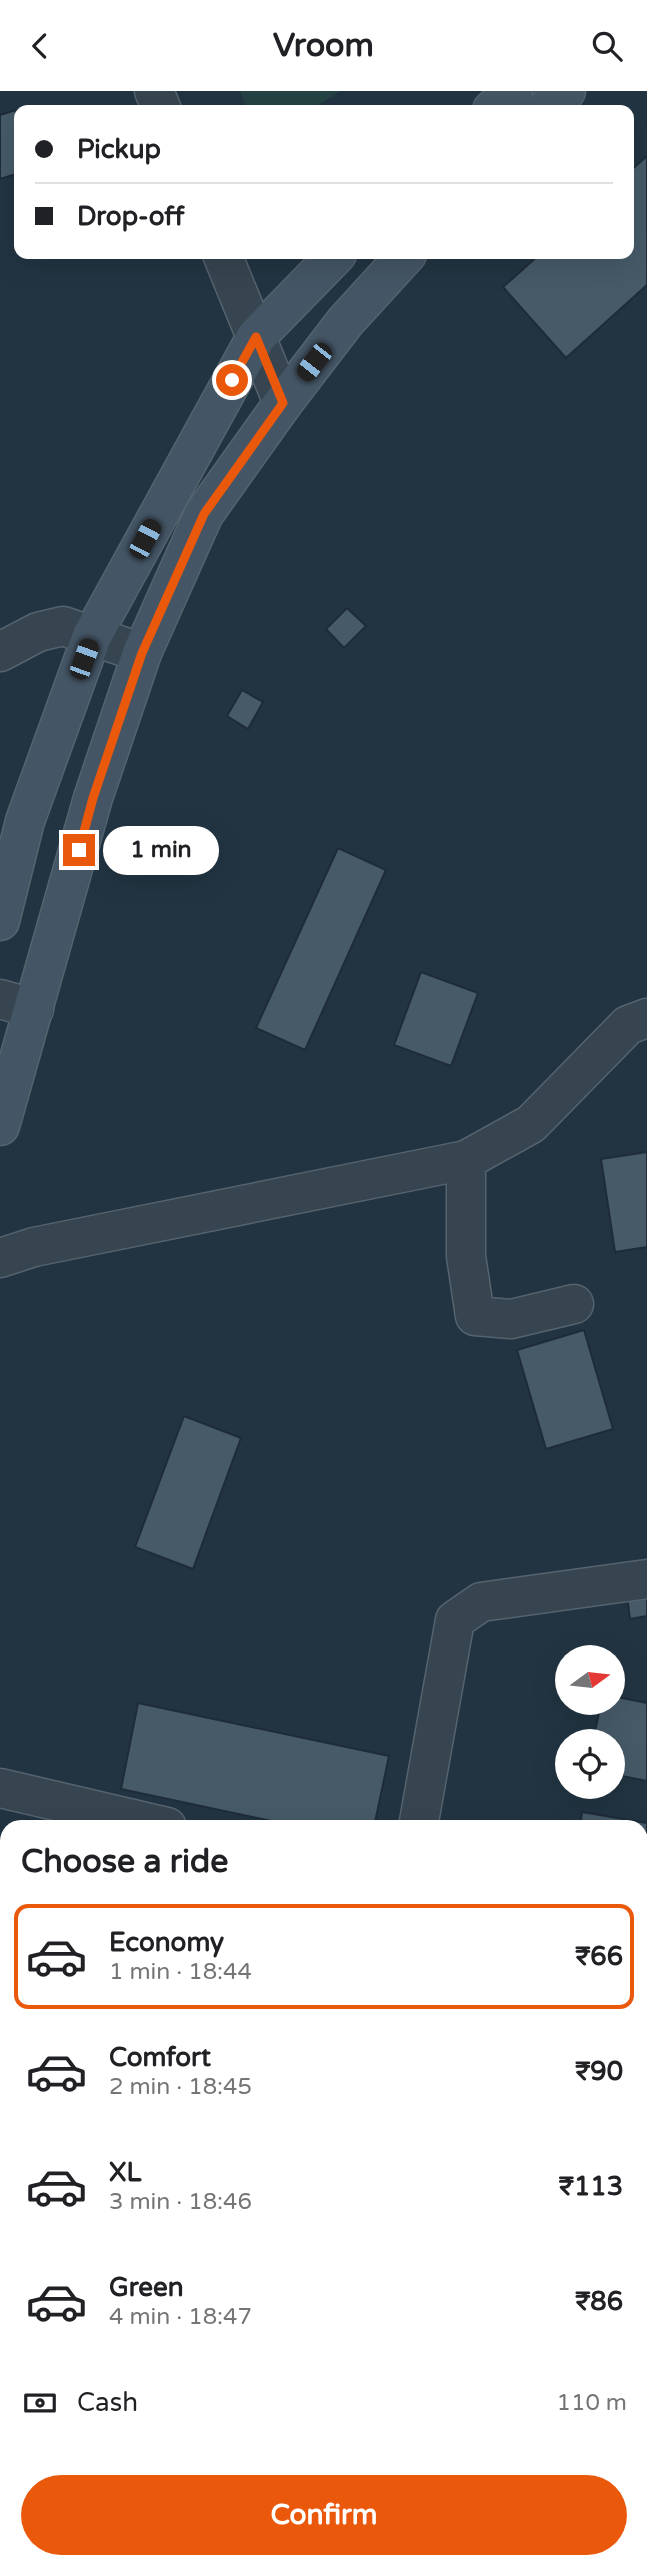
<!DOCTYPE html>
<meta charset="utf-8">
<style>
body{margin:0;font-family:"Varela Round",sans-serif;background:#f2f2f2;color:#202124;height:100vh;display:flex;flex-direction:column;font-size:26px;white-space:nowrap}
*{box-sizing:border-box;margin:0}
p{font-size:23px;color:#757577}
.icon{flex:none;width:38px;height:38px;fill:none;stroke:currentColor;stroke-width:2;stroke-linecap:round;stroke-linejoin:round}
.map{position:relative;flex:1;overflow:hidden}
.side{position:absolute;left:0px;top:1729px;width:648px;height:749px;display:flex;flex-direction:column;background:#fff;border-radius:21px 21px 0 0;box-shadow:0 7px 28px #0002}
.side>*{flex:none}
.hud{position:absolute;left:14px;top:14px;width:620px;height:154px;border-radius:14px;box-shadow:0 7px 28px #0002;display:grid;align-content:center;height:154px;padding:0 21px;background:#fff}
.needle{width:46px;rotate:75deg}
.buttons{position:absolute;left:555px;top:1554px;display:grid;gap:14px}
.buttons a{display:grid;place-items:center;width:70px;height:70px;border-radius:50%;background:#fff;box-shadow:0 7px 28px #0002;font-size:35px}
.end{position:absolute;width:32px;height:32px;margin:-16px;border:9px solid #ea580c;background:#fff;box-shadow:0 0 0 4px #fff}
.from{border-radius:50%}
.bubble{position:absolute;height:49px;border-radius:24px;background:#fff;box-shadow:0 7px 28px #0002;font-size:23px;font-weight:700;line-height:49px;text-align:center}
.car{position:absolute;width:21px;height:42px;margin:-21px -10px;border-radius:9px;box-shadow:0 0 5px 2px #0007;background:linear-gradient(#222 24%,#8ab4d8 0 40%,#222 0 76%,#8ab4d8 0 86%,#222 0)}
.hud b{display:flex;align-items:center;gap:24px;height:66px;font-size:26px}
.hud b+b{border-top:2px solid #e0e0e0}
.hud i{width:18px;height:18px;background:#202124}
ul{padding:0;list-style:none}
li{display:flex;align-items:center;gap:21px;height:105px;margin:0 14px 10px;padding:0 7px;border:4px solid transparent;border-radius:14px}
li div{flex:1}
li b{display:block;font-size:26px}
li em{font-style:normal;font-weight:700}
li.on{border-color:#ea580c}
li>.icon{width:63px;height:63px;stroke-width:1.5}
h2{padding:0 21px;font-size:32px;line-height:84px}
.pay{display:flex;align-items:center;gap:18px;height:77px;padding:0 21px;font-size:26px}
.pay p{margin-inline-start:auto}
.button{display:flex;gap:14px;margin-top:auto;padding:14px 21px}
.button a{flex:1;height:80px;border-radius:42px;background:#ea580c;color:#fff;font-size:28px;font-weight:700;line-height:80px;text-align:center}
header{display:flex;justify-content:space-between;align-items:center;height:91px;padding:0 21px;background:#fff;font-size:32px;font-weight:700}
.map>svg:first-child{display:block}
.green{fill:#244342}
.building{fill:#465a68;stroke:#1e2c38;stroke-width:2}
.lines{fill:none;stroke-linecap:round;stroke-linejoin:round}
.street-casing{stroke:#55636f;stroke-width:41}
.secondary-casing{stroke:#55636f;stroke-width:41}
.street{stroke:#374551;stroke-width:38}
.secondary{stroke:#445565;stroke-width:38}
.route{stroke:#ea580c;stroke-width:9}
</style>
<header><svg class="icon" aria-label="back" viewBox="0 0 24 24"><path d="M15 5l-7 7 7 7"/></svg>Vroom<svg class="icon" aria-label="search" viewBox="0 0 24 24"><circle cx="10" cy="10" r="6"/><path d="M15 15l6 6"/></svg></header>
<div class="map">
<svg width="647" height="2478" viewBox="0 0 647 2478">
<rect width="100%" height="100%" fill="#223442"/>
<g class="green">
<polygon points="240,0 341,0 310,19 247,19"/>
<polygon points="0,2309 7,2310 7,2471 640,2471 641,2443 647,2445 647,2478 0,2478"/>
</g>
<g class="building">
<polygon points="16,19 19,30 19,82 0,88 0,24"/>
<polygon points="647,65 647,194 566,267 503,196 540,163 628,163 628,82"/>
<polygon points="347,517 366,535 344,557 326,538"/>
<polygon points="242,599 263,611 248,638 227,625"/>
<polygon points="338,757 386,779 305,959 256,937"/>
<polygon points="421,881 478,902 451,975 394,954"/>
<polygon points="647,1061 647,1156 615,1161 601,1068"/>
<polygon points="584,1239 613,1338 546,1358 517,1259"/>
<polygon points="184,1325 241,1347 193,1478 135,1456"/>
<polygon points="647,1502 647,1525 630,1528 627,1504"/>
<polygon points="612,1605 647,1612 647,1690 612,1683 612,1650 593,1650 601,1612 612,1612"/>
<polygon points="138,1612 389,1665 374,1736 299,1736 121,1698"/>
<polygon points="582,1721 647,1732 647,1824 640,1823 640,1736 580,1736"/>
<polygon points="6,1874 7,1874 7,1961 0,1959 0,1903"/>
<polygon points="0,2176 7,2177 7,2263 0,2262"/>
</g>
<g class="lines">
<g class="street-casing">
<g id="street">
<polyline points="154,0 162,19"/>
<polyline points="222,163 283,312"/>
<polyline points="0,561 38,541 63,535 142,562"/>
<polyline points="0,908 34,918"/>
<polyline points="466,1069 531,1033 628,934 647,927"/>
<polyline points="0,1167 34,1156 466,1069 466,1165 475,1225 511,1228 574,1213"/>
<polyline points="0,1697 167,1736"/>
<polyline points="418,1736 455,1529 481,1511 647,1488"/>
<polyline points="640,1832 647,1833"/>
<polyline points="0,2019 7,2020"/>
<polyline points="640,2117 647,2116"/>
<polyline points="640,2198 647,2214"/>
<polyline points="0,2293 7,2295"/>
<polyline points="640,2418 647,2419"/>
</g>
</g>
<g class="secondary-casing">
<g id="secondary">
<polyline points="492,19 513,0"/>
<polyline points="545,19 566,0"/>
<polyline points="0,830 25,730 92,545 256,246 337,163"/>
<polyline points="0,1035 93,707 142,562 204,423 283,312 345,231 407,163"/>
</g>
</g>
<use href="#street" class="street"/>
<use href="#secondary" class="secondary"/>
</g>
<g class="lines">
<polyline class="route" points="79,759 93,707 142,562 204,423 283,312 256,246 232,289"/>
</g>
</svg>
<div class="buttons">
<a><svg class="needle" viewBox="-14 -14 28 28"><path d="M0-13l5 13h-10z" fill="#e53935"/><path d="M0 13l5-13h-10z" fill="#757577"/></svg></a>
<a><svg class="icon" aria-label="locate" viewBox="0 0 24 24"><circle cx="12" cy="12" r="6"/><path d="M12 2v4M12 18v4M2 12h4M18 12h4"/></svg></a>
</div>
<i class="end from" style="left:232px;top:289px"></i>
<i class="end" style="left:79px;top:759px"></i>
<div class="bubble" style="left:103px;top:735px;width:116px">1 min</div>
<i class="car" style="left:314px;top:271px;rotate:218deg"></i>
<i class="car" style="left:145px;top:448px;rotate:28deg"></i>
<i class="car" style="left:84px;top:568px;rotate:20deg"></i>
<div class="hud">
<b><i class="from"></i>Pickup</b>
<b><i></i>Drop-off</b>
</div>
<section class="side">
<h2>Choose a ride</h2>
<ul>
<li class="on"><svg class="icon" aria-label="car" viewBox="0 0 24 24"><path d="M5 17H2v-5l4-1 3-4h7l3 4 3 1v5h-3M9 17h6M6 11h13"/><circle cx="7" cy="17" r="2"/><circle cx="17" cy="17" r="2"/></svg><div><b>Economy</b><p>1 min · 18:44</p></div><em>₹66</em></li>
<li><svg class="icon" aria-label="car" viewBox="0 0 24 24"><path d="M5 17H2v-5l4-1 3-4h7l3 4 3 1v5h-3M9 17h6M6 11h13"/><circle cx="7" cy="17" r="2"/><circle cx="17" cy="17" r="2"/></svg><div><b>Comfort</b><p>2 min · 18:45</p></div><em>₹90</em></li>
<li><svg class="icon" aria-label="car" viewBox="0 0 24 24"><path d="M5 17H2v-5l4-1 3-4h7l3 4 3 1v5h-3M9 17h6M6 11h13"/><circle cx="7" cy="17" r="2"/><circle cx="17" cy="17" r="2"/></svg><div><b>XL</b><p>3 min · 18:46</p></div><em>₹113</em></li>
<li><svg class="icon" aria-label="car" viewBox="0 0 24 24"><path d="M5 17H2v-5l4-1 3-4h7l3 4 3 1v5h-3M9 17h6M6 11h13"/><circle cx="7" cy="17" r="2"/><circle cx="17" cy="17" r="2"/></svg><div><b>Green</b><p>4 min · 18:47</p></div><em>₹86</em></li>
</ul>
<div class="pay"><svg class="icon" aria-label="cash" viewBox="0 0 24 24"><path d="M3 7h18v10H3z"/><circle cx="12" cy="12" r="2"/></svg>Cash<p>110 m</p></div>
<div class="button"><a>Confirm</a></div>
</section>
</div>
